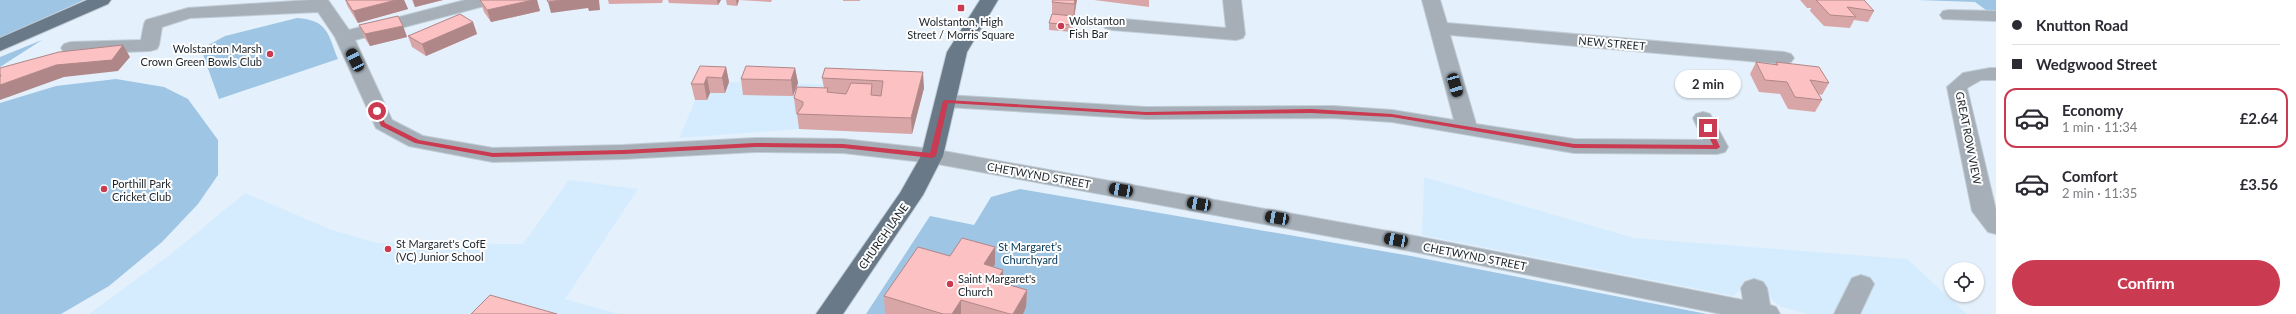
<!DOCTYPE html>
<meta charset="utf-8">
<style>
body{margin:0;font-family:Lato,sans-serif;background:#f2f2f3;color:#2b2b33;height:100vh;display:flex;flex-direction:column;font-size:15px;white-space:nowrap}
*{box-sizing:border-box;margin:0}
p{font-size:13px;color:#7c7c81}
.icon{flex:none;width:22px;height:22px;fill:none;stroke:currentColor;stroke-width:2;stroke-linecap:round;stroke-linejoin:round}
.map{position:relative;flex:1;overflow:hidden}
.sheet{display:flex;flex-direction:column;background:#fff;width:300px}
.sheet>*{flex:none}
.guide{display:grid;align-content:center;height:88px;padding:0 16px;background:#fff}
.controls{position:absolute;left:1944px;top:262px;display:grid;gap:8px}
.controls a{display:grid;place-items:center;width:40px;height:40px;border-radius:50%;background:#fff;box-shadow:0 1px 3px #0004;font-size:20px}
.end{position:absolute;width:18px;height:18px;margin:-9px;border:5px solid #ca3a51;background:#fff;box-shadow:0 0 0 2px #fff}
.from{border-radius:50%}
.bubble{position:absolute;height:28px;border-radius:14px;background:#fff;box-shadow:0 1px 3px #0004;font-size:13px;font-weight:700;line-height:28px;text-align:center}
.car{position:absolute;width:12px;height:24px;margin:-12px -6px;border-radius:5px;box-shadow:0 0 3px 1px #0007;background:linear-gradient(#222 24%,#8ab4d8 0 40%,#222 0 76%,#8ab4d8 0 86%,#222 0)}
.guide b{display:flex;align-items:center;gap:14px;height:38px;font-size:15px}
.guide b+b{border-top:1px solid #e1e1e2}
.guide i{width:10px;height:10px;background:#2b2b33}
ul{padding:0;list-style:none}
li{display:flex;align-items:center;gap:12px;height:60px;margin:0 8px 6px;padding:0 8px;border:2px solid transparent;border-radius:12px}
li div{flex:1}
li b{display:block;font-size:15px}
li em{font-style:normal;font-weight:700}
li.selected{border-color:#ca3a51}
li>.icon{width:36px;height:36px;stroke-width:1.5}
.primary-button{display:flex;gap:8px;margin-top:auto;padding:8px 16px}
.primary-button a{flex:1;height:46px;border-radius:24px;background:#ca3a51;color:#fff;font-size:16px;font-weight:700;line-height:46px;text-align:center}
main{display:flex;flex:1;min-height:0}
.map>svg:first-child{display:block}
.built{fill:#d5ecff}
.green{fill:#9fc5e4}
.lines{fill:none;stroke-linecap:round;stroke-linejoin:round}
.minor-casing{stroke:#c0ccd6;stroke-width:2}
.major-casing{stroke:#c0ccd6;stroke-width:2}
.minor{fill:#a6afb7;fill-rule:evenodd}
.major{fill:#697987;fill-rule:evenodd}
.wall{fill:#d9a6a8}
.shaded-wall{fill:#b08788}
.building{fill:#fcc1c3;stroke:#b08788}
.route{fill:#ca3a51}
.poi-dot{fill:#ca3a51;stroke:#fdfdfd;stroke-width:1.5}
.labels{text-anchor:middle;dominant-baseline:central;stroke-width:4;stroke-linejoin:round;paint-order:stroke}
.poi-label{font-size:11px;fill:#1b232a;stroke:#fdfdfd;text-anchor:start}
.street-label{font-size:11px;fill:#1b232a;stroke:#fdfdfd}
.park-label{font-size:11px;fill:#023758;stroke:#fdfdfd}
</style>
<main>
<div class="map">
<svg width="1996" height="314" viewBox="0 0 1996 314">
<rect width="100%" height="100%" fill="#e4f1fc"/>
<g class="built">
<polygon points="703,82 748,82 924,88 912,134 799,129 679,138"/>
<polygon points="1424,177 1634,238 1907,259 1967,314 1807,314 1782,307 1774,302 1765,290 1743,286 1734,296 1422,235"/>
<polygon points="569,180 638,189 565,299 619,314 89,314 171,254 245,193 332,230 377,243 523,244"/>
</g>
<g class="green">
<polygon points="0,0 84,0 0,38"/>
<polygon points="1917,0 1996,0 1996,13 1990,13 1975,2"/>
<path d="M297 18C328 20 328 34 338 59L219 99 201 49 225 36Z"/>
<polygon points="42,40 0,67 0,57"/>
<polygon points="116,79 164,87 188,99 218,140 218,175 198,204 162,242 109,286 61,314 0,314 0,103 56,86"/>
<polygon points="1020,189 1411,256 1707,314 866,314 930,216 974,225 991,197"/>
</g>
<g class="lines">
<g class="minor-casing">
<g id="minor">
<polygon points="310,0 328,0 349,30 465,0 495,0 492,4 355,40 392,120 423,136 493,148 623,145 755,138 843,139 932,149 1410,235 1743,300 1741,288 1745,282 1754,279 1763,282 1767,288 1770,305 1776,307 1780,314 1721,314 1410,251 932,163 843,153 755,152 623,159 493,162 409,146 376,128 335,37 318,12 190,18 162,27 159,45 157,49 150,51 71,54 64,52 61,48 64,44 71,42 141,40 144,24 146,20 188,8"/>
<polygon points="1223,0 1241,0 1245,34 1243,38 1236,40 1112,30 1105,28 1103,24 1105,20 1112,18 1226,28"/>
<polygon points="1422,0 1440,0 1447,23 1784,52 1791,54 1794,58 1791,62 1784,64 1450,35 1476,124 1574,139 1703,140 1693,118 1696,114 1703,112 1710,114 1728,147 1725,152 1717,154 1574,153 1392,122 1333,118 1146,119 946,107 939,105 936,101 939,97 946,95 1146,107 1333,106 1392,110 1454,120"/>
<polygon points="1949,10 1996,11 1996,21 1943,19 1940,15 1943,11"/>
<polygon points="1990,68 1996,68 1996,80 1981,80 1967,88 1996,210 1996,234 1988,232 1972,211 1947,87 1963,73"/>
<polygon points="1861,275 1870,278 1874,284 1860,314 1834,314 1852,278"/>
</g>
</g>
<g class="major-casing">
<g id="major">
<polygon points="87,0 111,0 108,4 0,51 0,38"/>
<polygon points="980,0 998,0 967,52 943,156 923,195 843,314 816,314 900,193 921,156 947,52"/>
</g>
</g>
<use href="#minor" class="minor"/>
<use href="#major" class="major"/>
</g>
<g class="wall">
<polygon points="345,0 404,0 408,9 358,23 348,7"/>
<polygon points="412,0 443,0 415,7"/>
<polygon points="480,0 537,0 540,11 491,22 484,12"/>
<polygon points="608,0 663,0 662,3 609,4"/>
<polygon points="668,0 721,0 718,5 669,3"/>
<polygon points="726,0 772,0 771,2 739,0 737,6 727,5"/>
<rect x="843" y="0" width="17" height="1"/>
<polygon points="1053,0 1077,0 1072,32 1049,30 1049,23 1052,14 1052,2"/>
<polygon points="1094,0 1149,0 1149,7"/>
<polygon points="1800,0 1864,0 1874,11 1868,22 1854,20 1850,28 1824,26 1810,11 1811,8 1807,8"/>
<polygon points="473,22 477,34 426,56 412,47 408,36"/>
<polygon points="359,25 403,26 407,37 370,46 364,37"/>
<polygon points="1756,62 1775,65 1776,62 1829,83 1822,95 1818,94 1822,100 1815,112 1788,109 1780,94 1759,92 1750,74"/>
<polygon points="726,67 729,82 725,93 710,93 707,100 695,100 691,84"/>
<polygon points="795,68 798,83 793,96 743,95 741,79"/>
<polygon points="825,68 924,88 912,134 799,129 797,114 796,114 794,98 824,88 822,78"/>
<polygon points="995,247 995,264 993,267 1003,283 1027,290 1026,307 1023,314 885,314 884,296 950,256"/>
</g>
<g class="shaded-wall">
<polygon points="396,0 404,0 408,9 358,23 353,11"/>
<polygon points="413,0 443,0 415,7"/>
<polygon points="533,0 537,0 540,11 491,22 487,10"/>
<polygon points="561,0 599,0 600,10 589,11 588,8 551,13 548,2"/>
<polygon points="717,0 721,0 718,5"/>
<polygon points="736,0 739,0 737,6"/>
<polygon points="1075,0 1077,0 1076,4 1072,32"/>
<polygon points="473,22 477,34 426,56 422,44"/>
<polygon points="403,26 407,37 370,46 365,34"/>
<polygon points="123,45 130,57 118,71 64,77 0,100 0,85 56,65"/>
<polygon points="726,67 729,82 725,93 722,78"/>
<polygon points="795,68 798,83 793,96 791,80"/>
<polygon points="923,72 924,88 912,134 911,118"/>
<polygon points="707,77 710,93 707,100 704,84"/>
<polygon points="995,247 995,264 984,281 984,264"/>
<polygon points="1003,270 1003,287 996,281"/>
<polygon points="1027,290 1026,307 1023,314 1013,314"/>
<polygon points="961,300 961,314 952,314"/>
</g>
<g class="building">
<polygon points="346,0 396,0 353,11"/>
<polygon points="480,0 533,0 487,10"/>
<polygon points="547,0 561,0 548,2"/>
<polygon points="1053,0 1075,0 1074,4 1052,2"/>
<polygon points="1816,0 1864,0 1874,11 1847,7 1856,17 1830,15"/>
<polygon points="460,14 473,22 422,44 408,36"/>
<polygon points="1052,14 1073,16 1072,25 1049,23"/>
<polygon points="398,16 403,26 365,34 359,25"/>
<polygon points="123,45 112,60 56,65 0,85 0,76 1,76 0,74 0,68 59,52"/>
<polygon points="1756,62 1778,65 1776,62 1819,67 1829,83 1810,80 1822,100 1795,97 1787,82 1765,80"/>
<polygon points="700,66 726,67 722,78 707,77 704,84 691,84"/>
<polygon points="746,66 795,68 791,80 741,79"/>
<polygon points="825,68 923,72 911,118 797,114 803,105 803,102 794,98 797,87 828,88 827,92 846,94 851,83 872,84 871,95 881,96 883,81 822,78"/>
<polygon points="962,238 995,247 984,264 1003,270 996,281 1027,290 1013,314 1010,314 961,300 952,314 943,314 884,296 918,247 950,256"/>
<polygon points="490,295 557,314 471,314"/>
</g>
<polygon class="route" points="946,100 1146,112 1311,109 1392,114 1574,144 1713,145 1704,128 1708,126 1711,128 1720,147 1717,149 1574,148 1392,117 1311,113 1146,115 948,103 936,156 932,158 843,148 755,147 624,154 493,157 415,143 381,126 374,111 379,110 385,123 419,140 493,153 624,150 755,143 843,144 930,153 943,101"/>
<g class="poi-dot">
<rect x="957" y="4" width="8" height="8" rx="2"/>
<circle cx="1061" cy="26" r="4"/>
<circle cx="270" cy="54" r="4"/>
<circle cx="104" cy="189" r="4"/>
<circle cx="388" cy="249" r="4"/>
<circle cx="950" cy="284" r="4"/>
</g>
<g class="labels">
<g class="poi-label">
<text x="1069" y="20">Wolstanton<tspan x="1069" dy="13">Fish Bar</tspan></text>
<text x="961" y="21" text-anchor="middle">Wolstanton, High<tspan x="961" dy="13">Street / Morris Square</tspan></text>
<text x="262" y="48" text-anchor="end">Wolstanton Marsh<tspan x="262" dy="13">Crown Green Bowls Club</tspan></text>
<text x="112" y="183">Porthill Park<tspan x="112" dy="13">Cricket Club</tspan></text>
<text x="396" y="243">St Margaret's CofE<tspan x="396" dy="13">(VC) Junior School</tspan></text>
<text x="958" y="278">Saint Margaret's<tspan x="958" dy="13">Church</tspan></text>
</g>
<g class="street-label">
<text transform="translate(1612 43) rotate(5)">NEW STREET</text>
<text transform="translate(1969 138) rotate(79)">GREAT ROW VIEW</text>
<text transform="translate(1039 175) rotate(10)">CHETWYND STREET</text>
<text transform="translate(883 236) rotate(-55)">CHURCH LANE</text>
<text transform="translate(1475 256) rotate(11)">CHETWYND STREET</text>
</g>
<g class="park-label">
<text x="1030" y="246">St Margaret’s<tspan x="1030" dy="13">Churchyard</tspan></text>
</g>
</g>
</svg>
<div class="controls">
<a><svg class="icon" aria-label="locate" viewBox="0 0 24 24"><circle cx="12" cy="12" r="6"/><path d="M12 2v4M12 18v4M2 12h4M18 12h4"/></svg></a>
</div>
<i class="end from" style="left:377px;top:111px"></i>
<i class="end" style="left:1708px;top:128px"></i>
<div class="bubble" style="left:1675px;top:70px;width:66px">2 min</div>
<i class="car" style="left:355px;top:60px;rotate:333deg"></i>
<i class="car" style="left:1455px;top:85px;rotate:164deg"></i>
<i class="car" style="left:1121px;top:190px;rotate:280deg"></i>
<i class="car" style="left:1199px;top:204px;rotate:280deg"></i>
<i class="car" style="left:1277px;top:218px;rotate:280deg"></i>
<i class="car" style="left:1396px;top:240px;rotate:281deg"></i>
</div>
<section class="sheet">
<div class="guide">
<b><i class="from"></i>Knutton Road</b>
<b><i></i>Wedgwood Street</b>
</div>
<ul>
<li class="selected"><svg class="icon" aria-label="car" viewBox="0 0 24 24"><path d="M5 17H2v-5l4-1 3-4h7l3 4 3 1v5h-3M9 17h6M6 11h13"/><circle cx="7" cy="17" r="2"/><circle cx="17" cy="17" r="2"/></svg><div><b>Economy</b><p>1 min · 11:34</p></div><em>£2.64</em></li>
<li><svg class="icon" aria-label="car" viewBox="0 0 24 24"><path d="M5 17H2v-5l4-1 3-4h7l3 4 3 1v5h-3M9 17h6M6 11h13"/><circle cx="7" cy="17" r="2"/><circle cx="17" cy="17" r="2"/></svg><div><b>Comfort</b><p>2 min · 11:35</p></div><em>£3.56</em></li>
</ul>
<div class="primary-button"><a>Confirm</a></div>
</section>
</main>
